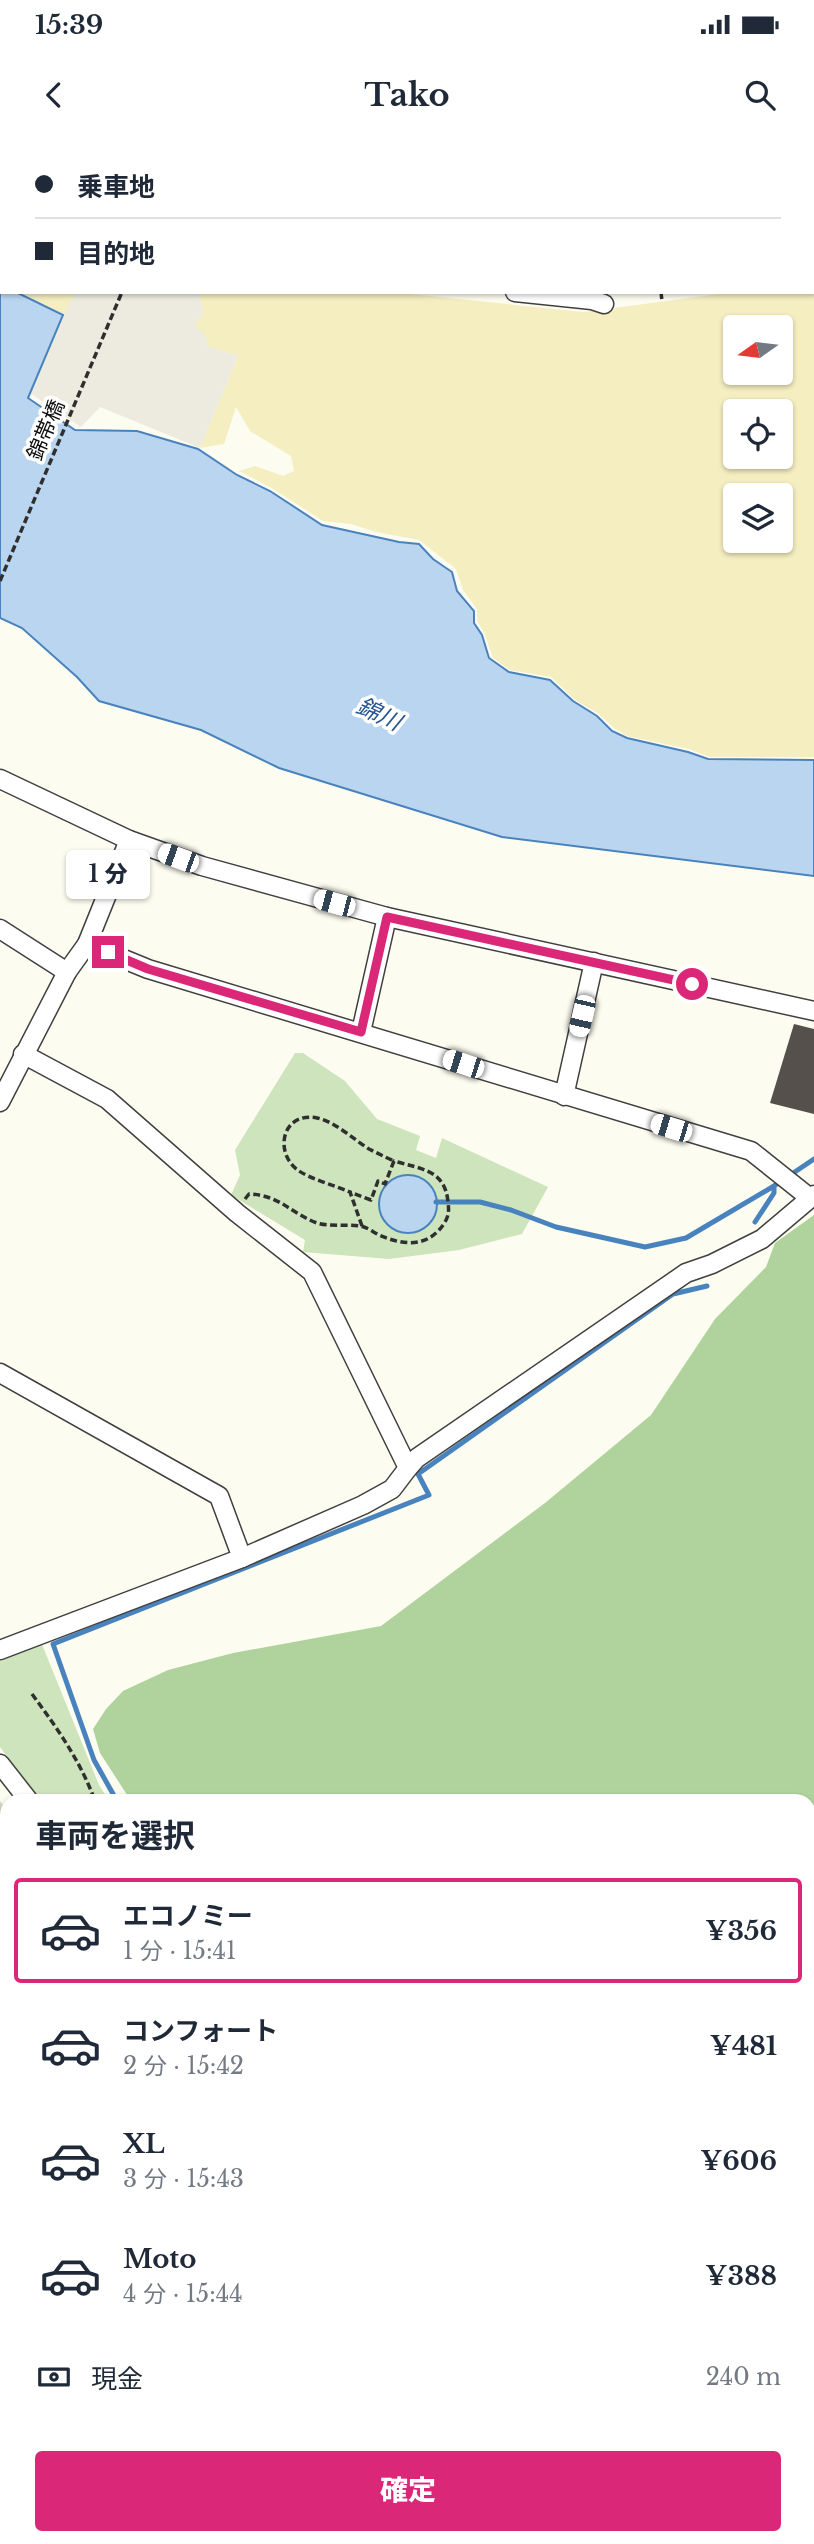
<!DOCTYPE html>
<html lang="ja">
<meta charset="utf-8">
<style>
body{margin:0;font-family:"Libre Baskerville","Noto Sans JP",serif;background:#f2f2f3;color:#1f2937;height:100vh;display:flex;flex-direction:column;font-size:26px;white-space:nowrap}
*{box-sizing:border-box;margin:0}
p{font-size:23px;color:#747a83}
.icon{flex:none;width:38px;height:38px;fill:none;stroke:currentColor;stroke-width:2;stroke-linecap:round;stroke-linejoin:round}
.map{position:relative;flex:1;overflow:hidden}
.details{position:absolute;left:0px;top:1654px;width:816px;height:751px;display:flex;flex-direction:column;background:#fff;border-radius:21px 21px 0 0;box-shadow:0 2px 5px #0004}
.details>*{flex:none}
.top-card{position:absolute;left:0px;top:0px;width:816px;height:154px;box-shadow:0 2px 5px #0004;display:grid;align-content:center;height:154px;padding:0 35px;background:#fff}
.needle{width:46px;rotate:256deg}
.fabs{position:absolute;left:723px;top:175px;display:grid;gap:14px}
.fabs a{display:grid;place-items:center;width:70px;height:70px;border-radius:7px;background:#fff;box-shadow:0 2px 5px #0004;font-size:35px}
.end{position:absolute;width:32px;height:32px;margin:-16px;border:9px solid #db2777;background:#fff;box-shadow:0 0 0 4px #fff}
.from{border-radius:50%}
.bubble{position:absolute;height:49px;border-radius:7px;background:#fff;box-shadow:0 2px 5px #0004;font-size:23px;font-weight:800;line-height:49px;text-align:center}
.car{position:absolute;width:21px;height:42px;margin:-21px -10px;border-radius:9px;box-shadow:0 0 5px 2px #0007;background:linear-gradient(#fff 24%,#345 0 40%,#fff 0 76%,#345 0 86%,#fff 0)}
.top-card b{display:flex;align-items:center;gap:24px;height:66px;font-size:26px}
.top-card b+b{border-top:2px solid #e0e1e3}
.top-card i{width:18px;height:18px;background:#1f2937}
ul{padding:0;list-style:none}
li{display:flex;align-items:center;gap:21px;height:105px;margin:0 14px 10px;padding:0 21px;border:4px solid transparent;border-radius:7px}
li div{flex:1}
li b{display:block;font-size:26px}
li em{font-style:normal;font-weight:800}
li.on{border-color:#db2777}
li>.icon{width:63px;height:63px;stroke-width:1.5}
h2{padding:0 35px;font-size:32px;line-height:84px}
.pay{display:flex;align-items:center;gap:18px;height:77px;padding:0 35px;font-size:26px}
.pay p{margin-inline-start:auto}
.cta{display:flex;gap:14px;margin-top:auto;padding:14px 35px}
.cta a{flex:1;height:80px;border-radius:7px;background:#db2777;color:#fff;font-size:28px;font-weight:800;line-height:80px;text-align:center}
.status{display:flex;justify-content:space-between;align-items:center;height:49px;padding:0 35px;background:#fff;direction:ltr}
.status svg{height:19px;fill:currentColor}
header{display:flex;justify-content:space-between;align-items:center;height:91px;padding:0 35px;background:#fff;font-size:32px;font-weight:800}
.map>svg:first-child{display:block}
.green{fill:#cde4bd}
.forest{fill:#b0d39e}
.sand{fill:#f4eec1;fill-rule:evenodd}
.cemetery{fill:#d2ddc3}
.plaza{fill:#edebdf}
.water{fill:#bad5ef;stroke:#4983be;stroke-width:2}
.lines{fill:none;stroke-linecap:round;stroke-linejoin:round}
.stream{stroke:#4983be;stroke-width:5}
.building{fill:#55504b}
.minor-casing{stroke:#404040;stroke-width:21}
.secondary-casing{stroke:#2f2f2f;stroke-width:30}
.path{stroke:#2f2f2f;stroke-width:3.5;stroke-dasharray:7 3.5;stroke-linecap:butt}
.minor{stroke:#fff;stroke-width:18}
.secondary{stroke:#f6f6b2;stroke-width:26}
.route{stroke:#db2777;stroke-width:9}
.labels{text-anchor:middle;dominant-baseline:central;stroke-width:7;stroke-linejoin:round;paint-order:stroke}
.street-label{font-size:21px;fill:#0d0d0d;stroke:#fff}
.water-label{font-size:23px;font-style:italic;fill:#255691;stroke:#fff}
</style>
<div class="status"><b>15:39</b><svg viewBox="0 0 49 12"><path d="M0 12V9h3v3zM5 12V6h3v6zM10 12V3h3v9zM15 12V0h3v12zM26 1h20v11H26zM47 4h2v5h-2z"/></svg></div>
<header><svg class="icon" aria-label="back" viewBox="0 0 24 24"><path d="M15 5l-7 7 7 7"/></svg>Tako<svg class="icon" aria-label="search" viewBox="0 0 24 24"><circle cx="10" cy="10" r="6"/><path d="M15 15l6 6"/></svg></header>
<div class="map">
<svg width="814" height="2404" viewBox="0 0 814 2404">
<rect width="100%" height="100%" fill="#fdfcf0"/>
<g class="green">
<polygon points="295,913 303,913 345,941 377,979 420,996 416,1010 436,1018 442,998 548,1047 522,1094 459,1110 389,1119 303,1112 305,1100 231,1055 240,1035 235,1010"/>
<polygon points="41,1502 99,1645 109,1661 40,1661 0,1607 0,1518"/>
</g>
<polygon class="forest" points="814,1075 814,2404 0,2404 0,1920 7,1928 7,2398 808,2398 808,1661 131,1661 100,1613 93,1589 106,1569 123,1551 168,1530 233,1513 381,1486 545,1363 651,1275 715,1179 766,1127 775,1103"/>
<g class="sand">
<path d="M814 139V617H710L689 609 627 596 614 588 599 574 575 560 551 537 510 530 493 518 484 492 477 481V469L463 450 456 429 419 400 376 392 351 384 323 381 270 347 239 331 255 326 283 336 294 331 291 316 250 291 236 267 224 304 200 308 238 216 207 206 195 185 203 174 199 152H390L584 172 734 152H814ZM735 187H780V233H735ZM735 271H780V317H735ZM735 355H780V401H735Z"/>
<polygon points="19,152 76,152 64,175"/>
</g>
<polygon class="cemetery" points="0,1661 7,1670 7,1735 0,1740"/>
<polygon class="plaza" points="76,152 199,152 203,174 195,185 206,196 207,206 238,216 200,308 100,267 81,287 31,254 64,175"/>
<g class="water">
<polygon points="0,145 2,152 16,152 63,175 28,258 75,290 137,291 198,309 237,335 270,351 322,385 399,402 419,404 433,419 452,432 457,451 474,471 474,483 482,495 489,518 509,532 550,540 573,561 597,576 612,591 627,598 688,612 708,619 814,620 814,736 502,697 279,628 201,590 99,561 77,537 22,488 0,478"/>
<circle cx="408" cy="1064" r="29"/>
</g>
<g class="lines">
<g class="stream">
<polyline points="436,1062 480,1062 511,1070 556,1087 645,1107 686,1098 774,1046 814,1019"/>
<polyline points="755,1082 774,1053 774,1046"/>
<polyline points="117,1661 94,1620 53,1504 429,1355 418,1334 673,1154 707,1146"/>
<polyline points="808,2312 814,2317"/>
</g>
</g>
<polygon class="building" points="794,884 814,889 814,974 770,963"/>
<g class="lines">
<g class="minor-casing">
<g id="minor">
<polyline points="187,2 188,0"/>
<polyline points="404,2 405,0"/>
<polyline points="608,2 609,0"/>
<polyline points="792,2 792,0"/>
<polyline points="515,152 592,160 604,164"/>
<polyline points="0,639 129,700 202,726 387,777 814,871"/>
<polyline points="0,789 67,832"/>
<polyline points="87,804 148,829 751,1011 810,1058"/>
<polyline points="361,892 387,777"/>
<polyline points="564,956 594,822"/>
<polyline points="0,962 67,832 87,804 129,700"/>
<polyline points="0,1233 219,1356 242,1418"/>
<polyline points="408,1328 417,1318 686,1133 712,1124 762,1099 814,1055"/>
<polyline points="0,1510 242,1418 363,1365 392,1349 408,1328 312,1132 237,1073 107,959 23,914"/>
<polyline points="0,1624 29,1661"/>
<polyline points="808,2237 814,2242"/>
<polyline points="0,2331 7,2333"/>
<polyline points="128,2398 138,2404"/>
<polyline points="590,2398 617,2404"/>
<polyline points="425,2404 442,2398"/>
</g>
</g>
<g class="secondary-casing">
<polyline id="secondary" points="0,21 2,22"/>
</g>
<g class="path">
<polyline points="536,2 536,0"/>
<polyline points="661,152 662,161"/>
<polyline points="0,441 122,152"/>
<path d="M245 1059 249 1054C280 1055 290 1073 317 1083 330 1087 346 1084 360 1086 367 1087 373 1092 379 1095 404 1106 429 1108 445 1082 449 1075 449 1070 448 1062 445 1029 420 1029 394 1021L385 1044 378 1041 371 1060 350 1052"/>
<path d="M362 1086 350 1052C334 1045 313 1040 299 1031 273 1013 282 971 317 978 336 982 353 999 369 1009 377 1013 385 1017 394 1021"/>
<path d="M32 1554C57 1588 80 1620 95 1661"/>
</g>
<use href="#minor" class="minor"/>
<use href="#secondary" class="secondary"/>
</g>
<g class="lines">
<polyline class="route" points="108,812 148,829 361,892 387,777 692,844"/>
</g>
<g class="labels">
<g class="street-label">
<text transform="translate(46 290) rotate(-67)">錦帯橋</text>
</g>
<g class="water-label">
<text transform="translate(379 574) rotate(25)">錦川</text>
</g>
</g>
</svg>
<div class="fabs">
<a><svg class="needle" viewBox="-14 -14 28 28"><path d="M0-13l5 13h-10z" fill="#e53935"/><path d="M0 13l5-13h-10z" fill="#747a83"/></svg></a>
<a><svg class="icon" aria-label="locate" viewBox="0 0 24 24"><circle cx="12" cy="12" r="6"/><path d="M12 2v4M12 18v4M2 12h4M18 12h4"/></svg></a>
<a><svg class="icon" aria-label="layers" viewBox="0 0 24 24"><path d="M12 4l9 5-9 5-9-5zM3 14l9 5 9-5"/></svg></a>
</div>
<i class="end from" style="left:692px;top:844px"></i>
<i class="end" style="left:108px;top:812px"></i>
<div class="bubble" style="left:66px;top:710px;width:84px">1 分</div>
<i class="car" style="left:178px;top:718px;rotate:290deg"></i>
<i class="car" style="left:334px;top:763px;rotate:285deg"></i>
<i class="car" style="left:582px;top:876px;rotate:193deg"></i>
<i class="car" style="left:463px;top:924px;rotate:288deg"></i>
<i class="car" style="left:671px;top:988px;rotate:287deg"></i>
<div class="top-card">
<b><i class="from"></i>乗車地</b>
<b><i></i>目的地</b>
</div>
<section class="details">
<h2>車両を選択</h2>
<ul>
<li class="on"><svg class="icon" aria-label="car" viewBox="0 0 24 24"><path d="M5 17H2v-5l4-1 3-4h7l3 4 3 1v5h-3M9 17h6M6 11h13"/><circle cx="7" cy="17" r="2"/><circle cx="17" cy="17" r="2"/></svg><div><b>エコノミー</b><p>1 分 · 15:41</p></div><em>¥356</em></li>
<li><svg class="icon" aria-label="car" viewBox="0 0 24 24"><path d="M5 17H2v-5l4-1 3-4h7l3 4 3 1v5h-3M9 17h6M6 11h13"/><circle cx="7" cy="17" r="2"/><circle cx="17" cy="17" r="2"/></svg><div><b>コンフォート</b><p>2 分 · 15:42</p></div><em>¥481</em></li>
<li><svg class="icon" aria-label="car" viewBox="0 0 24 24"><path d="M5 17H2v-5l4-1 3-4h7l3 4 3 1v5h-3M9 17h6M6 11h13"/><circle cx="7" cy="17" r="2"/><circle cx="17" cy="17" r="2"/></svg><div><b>XL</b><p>3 分 · 15:43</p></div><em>¥606</em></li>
<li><svg class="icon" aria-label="car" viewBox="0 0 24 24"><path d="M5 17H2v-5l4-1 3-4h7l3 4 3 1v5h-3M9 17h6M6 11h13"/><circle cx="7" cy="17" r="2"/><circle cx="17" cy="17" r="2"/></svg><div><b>Moto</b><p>4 分 · 15:44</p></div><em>¥388</em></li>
</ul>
<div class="pay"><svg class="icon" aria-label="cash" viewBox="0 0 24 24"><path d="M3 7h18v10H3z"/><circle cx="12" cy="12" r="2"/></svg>現金<p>240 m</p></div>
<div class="cta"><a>確定</a></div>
</section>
</div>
